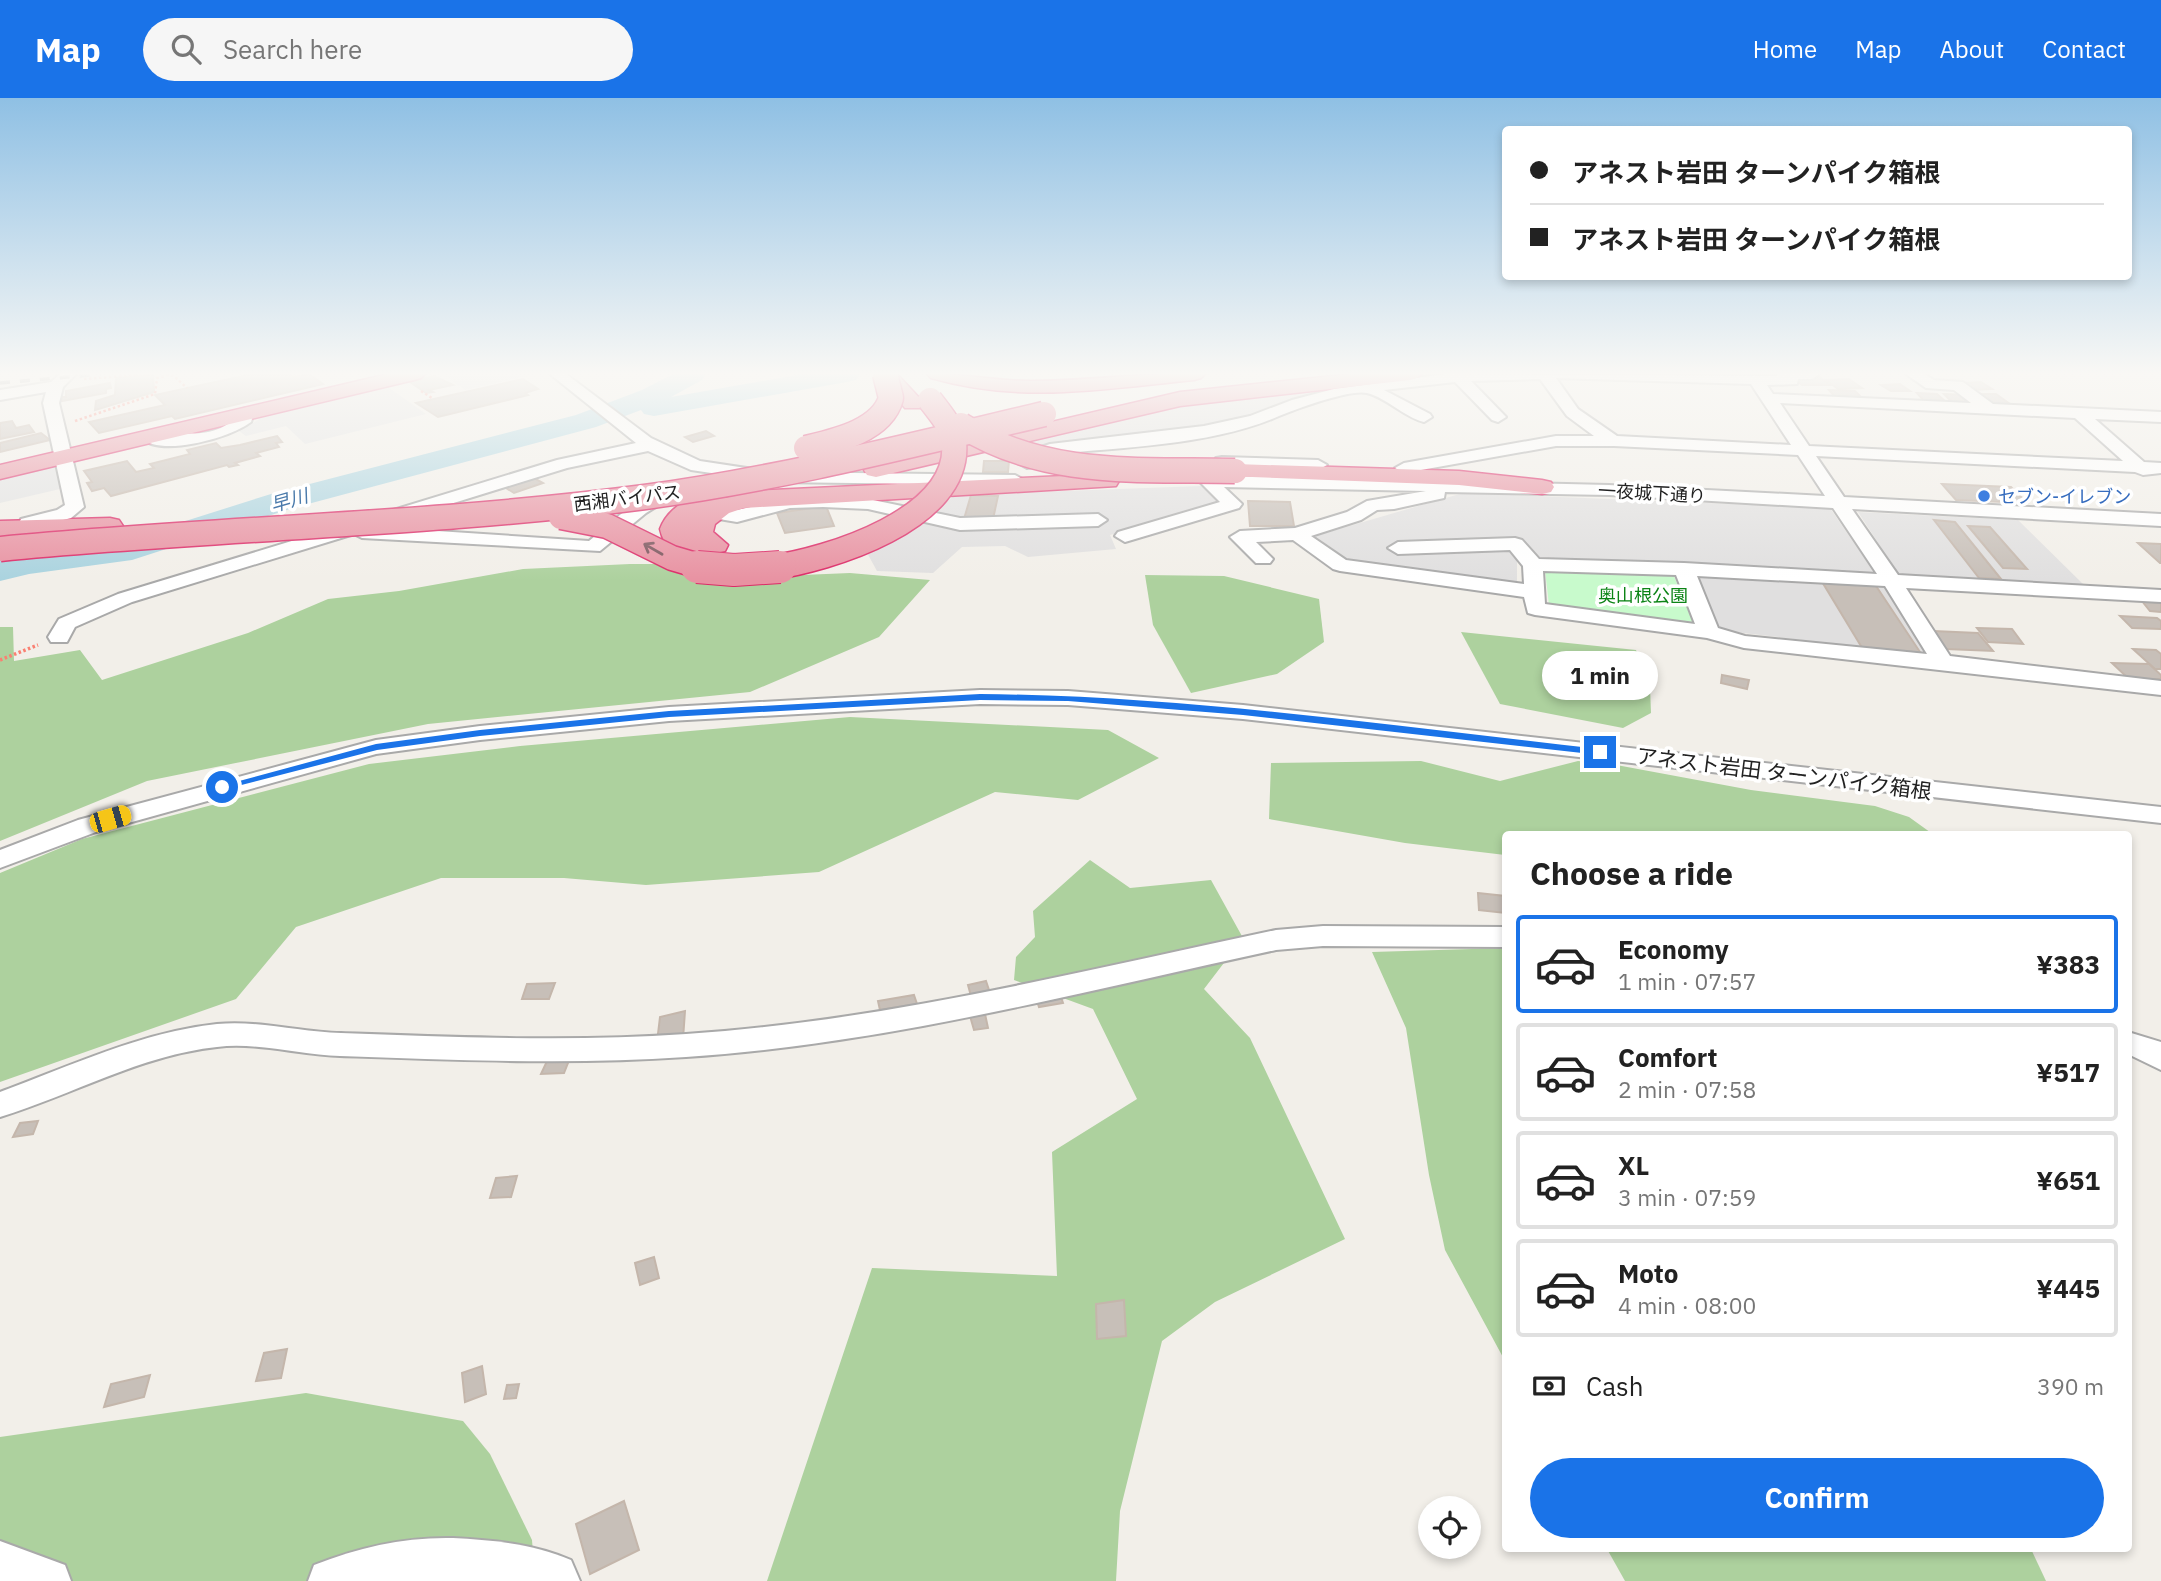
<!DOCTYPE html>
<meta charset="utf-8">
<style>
body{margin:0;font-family:"IBM Plex Sans","Noto Sans JP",sans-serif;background:#f6f6f6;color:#222;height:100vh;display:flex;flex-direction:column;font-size:26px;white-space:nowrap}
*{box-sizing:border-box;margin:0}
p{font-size:23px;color:#767676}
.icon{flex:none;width:38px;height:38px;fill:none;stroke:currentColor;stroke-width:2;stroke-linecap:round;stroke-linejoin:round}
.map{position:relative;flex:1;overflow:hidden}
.side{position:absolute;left:1502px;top:733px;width:630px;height:721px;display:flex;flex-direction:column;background:#fff;border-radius:7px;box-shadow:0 4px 10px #0003}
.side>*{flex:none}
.hud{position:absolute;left:1502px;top:28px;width:630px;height:154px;border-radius:7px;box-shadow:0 4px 10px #0003;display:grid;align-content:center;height:154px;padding:0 28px;background:#fff}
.controls{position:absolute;left:1418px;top:1398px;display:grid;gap:14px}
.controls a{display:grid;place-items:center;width:63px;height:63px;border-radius:50%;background:#fff;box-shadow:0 4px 10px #0003;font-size:35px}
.end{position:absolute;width:32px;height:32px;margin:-16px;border:9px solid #1a73e8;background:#fff;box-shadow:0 0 0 4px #fff}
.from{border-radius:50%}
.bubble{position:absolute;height:49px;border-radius:24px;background:#fff;box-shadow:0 4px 10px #0003;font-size:23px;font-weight:800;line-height:49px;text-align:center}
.car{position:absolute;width:21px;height:42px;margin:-21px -10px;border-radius:9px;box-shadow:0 0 5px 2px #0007;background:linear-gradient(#f5c518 24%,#345 0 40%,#f5c518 0 76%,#345 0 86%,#f5c518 0)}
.hud b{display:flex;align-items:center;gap:24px;height:66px;font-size:26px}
.hud b+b{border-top:2px solid #e0e0e0}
.hud i{width:18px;height:18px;background:#222}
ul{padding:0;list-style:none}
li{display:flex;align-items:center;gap:21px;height:98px;margin:0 14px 10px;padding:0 14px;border:4px solid #e0e0e0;border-radius:7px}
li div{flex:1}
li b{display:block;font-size:26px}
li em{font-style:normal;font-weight:800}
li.selected{border-color:#1a73e8}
li>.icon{width:63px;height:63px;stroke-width:1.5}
h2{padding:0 28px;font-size:32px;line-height:84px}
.pay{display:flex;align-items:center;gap:18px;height:77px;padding:0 28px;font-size:26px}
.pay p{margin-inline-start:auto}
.cta{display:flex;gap:14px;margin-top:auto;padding:14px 28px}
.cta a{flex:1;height:80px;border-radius:42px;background:#1a73e8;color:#fff;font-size:28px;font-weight:800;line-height:80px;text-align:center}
header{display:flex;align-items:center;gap:42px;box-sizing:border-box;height:98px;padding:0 35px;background:#1a73e8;color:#fff}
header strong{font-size:33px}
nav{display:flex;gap:38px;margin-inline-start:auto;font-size:24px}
.search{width:490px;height:63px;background:#f6f6f6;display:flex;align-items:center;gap:18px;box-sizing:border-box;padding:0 24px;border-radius:38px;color:#767676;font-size:26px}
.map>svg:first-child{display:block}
.residential{fill:#e0dfdf}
.forest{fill:#add19e}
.park{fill:#c8facc}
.parking{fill:#e2e2e2}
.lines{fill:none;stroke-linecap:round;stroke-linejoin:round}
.river{fill:#aad3df;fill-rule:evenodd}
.building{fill:#c7bfb8;stroke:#c4b6ab;stroke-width:2}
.minor-casing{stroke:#a9a9a9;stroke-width:4}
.highway-casing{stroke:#dc2a67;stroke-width:3}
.path-far1{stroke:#fa8072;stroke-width:2.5;stroke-dasharray:2.5 2.5;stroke-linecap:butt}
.path{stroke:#fa8072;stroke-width:3.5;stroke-dasharray:2.5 2.5;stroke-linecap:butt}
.minor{fill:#fff;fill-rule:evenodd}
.highway{fill:#e892a2;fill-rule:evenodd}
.rail{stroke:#707070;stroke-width:3.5;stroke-dasharray:10 10;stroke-linecap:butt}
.highway-bridge-far1-casing{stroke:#dc2a67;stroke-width:27;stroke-linecap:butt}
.highway-bridge-casing{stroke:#dc2a67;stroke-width:34;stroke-linecap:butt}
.highway-bridge-far1{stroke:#e892a2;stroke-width:24}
.highway-bridge{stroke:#e892a2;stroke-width:32}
.oneway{stroke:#7b545c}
.route{fill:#1a73e8}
.shop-dot{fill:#3f7fe0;stroke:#fff;stroke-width:2.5}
.labels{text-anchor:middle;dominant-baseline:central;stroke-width:7;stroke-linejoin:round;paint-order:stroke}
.far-street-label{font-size:18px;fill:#222;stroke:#fff}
.far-shop-label{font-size:18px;fill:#366cbe;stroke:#fff;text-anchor:start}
.far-park-label{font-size:18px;fill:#0c8416;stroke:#fff}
.far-water-label{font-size:19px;font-style:italic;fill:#4a7aab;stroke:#fff}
.street-label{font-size:21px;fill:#222;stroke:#fff}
</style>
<header>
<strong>Map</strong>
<div class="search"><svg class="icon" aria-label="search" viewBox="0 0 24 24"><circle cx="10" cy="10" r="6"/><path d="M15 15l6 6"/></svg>Search here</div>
<nav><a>Home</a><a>Map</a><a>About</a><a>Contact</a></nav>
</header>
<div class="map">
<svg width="2161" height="1483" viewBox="0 0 2161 1483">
<rect width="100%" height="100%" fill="#f2efe9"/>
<g class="residential">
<polygon points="1323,291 1246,319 1154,337 1042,348 1005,348 1169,307"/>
<polygon points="1201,388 1228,405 1110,437 1116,451 1028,459 1005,448 962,449 933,475 877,473 866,453 956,397"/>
<polygon points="1463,395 1830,410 1931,557 1717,532 1691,467 1517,463 1517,484 1353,465 1315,438"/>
<polygon points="1858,414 2018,422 2085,488 1899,477"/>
</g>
<g class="forest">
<polygon points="630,466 663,466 778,478 850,475 930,482 879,539 750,594 428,626 147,683 0,743 0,529 13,529 14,563 80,552 102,582 248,535 328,501 399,493 523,471"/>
<polygon points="1145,477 1224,478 1319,501 1324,544 1277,576 1191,595 1153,527"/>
<polygon points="1461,534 1636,552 1650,588 1651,615 1623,630 1500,606"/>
<polygon points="850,619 1108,632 1159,660 1078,702 995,694 819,774 646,787 564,780 441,780 296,829 236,901 0,984 0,775 82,741 369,666 520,648"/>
<polygon points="1421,663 1500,683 1578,663 1611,666 1751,692 1875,708 1909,719 1934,737 1505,737 1505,757 1405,745 1269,721 1271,665"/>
<polygon points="1090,762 1130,790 1211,782 1243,840 1204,891 1250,940 1345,1141 1215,1204 1162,1243 1120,1413 1116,1483 767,1483 872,1170 1057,1178 1052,1054 1137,1001 1093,911 1014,882 1016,859 1035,839 1033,813"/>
<polygon points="1505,850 1505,1263 1445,1152 1429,1077 1406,930 1372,854"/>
<polygon points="306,1295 463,1323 490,1356 532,1442 535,1483 0,1483 0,1339"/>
<polygon points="1607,1451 2031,1451 2046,1483 1625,1483"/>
</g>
<polygon class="park" points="1545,472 1673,476 1693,524 1549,507"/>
<g class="parking">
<polygon points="443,276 534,276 465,292"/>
<polygon points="388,289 426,316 305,346 286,328 246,338 239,333 261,320"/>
<polygon points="57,368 60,391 0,405 0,381"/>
</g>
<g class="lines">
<polygon class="river" points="673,276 706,276 702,282 671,299 803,276 860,276 856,282 847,284 654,318 644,316 641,312 596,329 293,410 132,462 29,476 0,483 0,463 29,456 116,445 271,396 576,317 642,292"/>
</g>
<g class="building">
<polygon points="252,276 290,276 294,279 309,276 323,286 175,321 172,318 99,335 89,324 165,307 155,297"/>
<polygon points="153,277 154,294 95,312 96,303 115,297 116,280"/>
<polygon points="434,278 453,287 429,292 433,294 426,295 410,284"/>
<polygon points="1792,279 1819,279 1830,287 1802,287"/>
<polygon points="523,281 538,291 525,295 528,297 438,319 416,305"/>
<polygon points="1849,281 1862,290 1838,291 1826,282"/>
<polygon points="1981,284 1992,291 1972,292 1961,285"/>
<polygon points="110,285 111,290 106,291 106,295 62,303 62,299 66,299 66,293"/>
<polygon points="1900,286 1910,293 1891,293 1881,287"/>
<polygon points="1829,292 1855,293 1863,301 1836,300"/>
<polygon points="1917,295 1937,296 1946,304 1925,304"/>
<polygon points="1944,296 1968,297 1977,306 1953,305"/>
<polygon points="1980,296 1996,296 2010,306 1992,306"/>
<polygon points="12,323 16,330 29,327 34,334 0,341 0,325"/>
<polygon points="706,333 714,338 693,344 685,339"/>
<polygon points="41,335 50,342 0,354 0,345"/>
<polygon points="277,338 282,344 276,345 279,349 256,355 260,358 235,365 238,367 229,369 227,367 111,398 104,390 92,393 87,385 92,384 84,373 127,363 136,374 154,370 150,366 190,356 187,352 216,345 221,350 240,347"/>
<polygon points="984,363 1009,363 1008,374 983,374"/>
<polygon points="532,379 543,385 514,395 503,388"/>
<polygon points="1942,386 2011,389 2027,405 1956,402"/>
<polygon points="971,397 998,398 993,421 964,421"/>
<polygon points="1248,403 1290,404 1294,428 1250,428"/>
<polygon points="826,408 834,428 785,435 777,415"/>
<polygon points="1934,422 1955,424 2001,481 1979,480"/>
<polygon points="1968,428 1990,429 2027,471 2003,470"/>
<polygon points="2138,445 2161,446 2161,465 2160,465"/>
<polygon points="1821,482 1874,485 1922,557 1864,553"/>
<polygon points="2142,503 2161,505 2161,514 2150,513"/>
<polygon points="2120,518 2157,520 2161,523 2161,531 2132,530"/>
<polygon points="1977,530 2012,531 2023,546 1988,544"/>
<polygon points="1933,533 1978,535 1993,553 1946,551"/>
<polygon points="2133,551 2156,552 2161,556 2161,571 2155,571"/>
<polygon points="2112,565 2149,566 2161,577 2161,581 2129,581"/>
<polygon points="1722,577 1749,582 1747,591 1721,585"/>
<polygon points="1478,795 1505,798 1505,815 1479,812"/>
<polygon points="986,883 990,895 971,898 968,887"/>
<polygon points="555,885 549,901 522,901 527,886"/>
<polygon points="1059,893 1063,905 1039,909 1035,897"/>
<polygon points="914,897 917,906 880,912 878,903"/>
<polygon points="685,913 683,941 657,944 660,919"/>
<polygon points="985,916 988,930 974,932 970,918"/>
<polygon points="570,960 564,975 541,976 548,961"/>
<polygon points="38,1023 33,1036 13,1039 20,1025"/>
<polygon points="517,1078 511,1099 490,1100 496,1080"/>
<polygon points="654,1159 659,1180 640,1187 635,1165"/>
<polygon points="1124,1202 1126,1238 1097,1241 1096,1206"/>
<polygon points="287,1251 281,1280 256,1283 264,1255"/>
<polygon points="482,1268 486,1296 465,1304 462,1275"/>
<polygon points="150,1277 144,1299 104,1309 111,1286"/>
<polygon points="519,1286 516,1300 504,1301 507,1287"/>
<polygon points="624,1403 639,1452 590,1476 576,1426"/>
</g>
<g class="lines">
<g class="minor-casing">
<g id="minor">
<polygon points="60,276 76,276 63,289 59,305 84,409 71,420 28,431 19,425 21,421 57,412 65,407 43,305 46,294 0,302 0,292 51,284"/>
<path d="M550 276H566L651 340 700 363 773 374 1015 377 1024 382 1015 387 773 384 691 372 648 353 567 370 376 429 589 443C606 429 654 384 675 389L678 393 675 397 646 415 600 453 362 440 354 436 132 504 75 529 67 544H51L48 539 59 521 118 496 557 362 636 345Z"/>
<path d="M1446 276 1777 278 1776 276H1819L1812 281H1798L1797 286 1767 287 1773 296 1971 305 1954 292 1926 290 1906 276H1924L1934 282 1963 284 1993 306 2161 314V324L2095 321 2144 364 2161 365V375L2143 377 2135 374 1816 358 1844 399 2161 416V428L1852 411 1898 477 2161 492V504L1906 490 1950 558 2161 583V597L1744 550 1707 540 1535 517 1528 515 1524 499 1340 473 1333 471 1293 442 1256 444 1273 461 1270 465H1256L1230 439 1240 433 1295 430 1347 414 1367 403 1426 393 1224 389 1242 406 1239 410 1125 444 1115 438 1118 434 1220 404 1199 383 1207 378 1216 360 1222 359 1318 362 1327 367 1318 372 1228 369 1224 378 1609 387 1825 398 1798 357 1614 348H1556L1404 375 1395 370 1404 365 1556 338H1594L1567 318 1540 281 1471 283 1506 319 1498 324 1492 322 1455 284 1384 292 1430 316 1432 319 1424 324C1404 319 1387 300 1367 295 1350 291 1296 311 1279 318 1213 347 1125 349 1053 356L1038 362 1033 369 1027 370 1018 365 1026 354 1050 346 1204 328 1250 318 1292 302 1334 291ZM1556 280 1751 286 1791 347 1617 338 1578 311ZM1780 305 2075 320 2123 363 1809 348ZM1445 394 1609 397 1833 410 1877 476 1684 465 1539 461 1522 442 1515 440 1398 444 1388 450 1398 456 1510 452 1523 468 1524 486 1346 462 1311 438 1361 422 1377 412 1394 411 1444 400ZM1543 473 1676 477 1695 526 1545 506ZM1697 478 1885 488 1927 556 1745 538 1718 530Z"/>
<path d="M246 310 254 315 251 324C230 340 160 360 140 339 153 325 218 353 240 312Z"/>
<polygon points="823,399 868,401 960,420 1098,416 1107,422 1098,428 960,432 868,411 823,409 790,410 737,424 719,421 717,417 726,411 737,412 790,400"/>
<polygon points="980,592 1068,593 1243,607 2161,709 2161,725 1243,621 1068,607 980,606 669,623 480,642 376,656 96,734 0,770 0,752 78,722 376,642 480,628 669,609"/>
<path d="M1323 828 1505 829V849L1323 848 1276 852C1081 894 885 946 686 959 571 967 455 962 340 958 300 957 257 944 217 949 141 957 72 997 0 1019V994C70 968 142 934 217 926 258 922 300 934 341 935 455 939 571 944 686 936 885 923 1081 873 1276 832Z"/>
<polygon points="2128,934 2161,944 2161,972 2128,956"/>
<path d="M453 1440C493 1442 534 1446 571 1462L580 1483H308L314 1467C360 1449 404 1439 453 1440Z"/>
<polygon points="0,1443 65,1467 71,1483 0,1483"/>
</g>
</g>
<g class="highway-casing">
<g id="highway">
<polygon points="388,276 425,276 421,280 414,282 0,381 0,367"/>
<polygon points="875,276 897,276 924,305 921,310 905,310"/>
<path d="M927 276C962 275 996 283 1030 283 1089 283 1146 274 1205 276L1201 280 1194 282C1102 291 1022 306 931 280Z"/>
<polygon points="1352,276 1421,276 1417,280 1410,282 1180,308 876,379 867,377 864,372 867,367 876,365 1180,294"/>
<polygon points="1235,366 1459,373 1542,382 1551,384 1554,389 1551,394 1542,396 1459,387 1226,378 1223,373 1226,368"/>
<path d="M1107 376 1116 378 1119 383 1116 388 744 410 729 415 715 426 713 434 728 447 725 453 715 455 707 453 705 461C685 466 664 452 660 431 668 409 698 390 722 396L725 400 752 393Z"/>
<polygon points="110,420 119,422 123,428 119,434 0,439 0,423"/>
</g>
</g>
<g class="path-far1">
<polyline points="166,277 174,278 187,290"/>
<polyline points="84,281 149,276"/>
<polyline points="421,293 432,300"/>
<polyline points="75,323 155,296 157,280 166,278"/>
</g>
<polyline class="path" points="0,562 38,547"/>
<use href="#minor" class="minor"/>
<use href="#highway" class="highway"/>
<polyline class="rail" points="0,285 101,276"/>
<g class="highway-bridge-far1-casing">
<g id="highway-bridge-far1">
<path d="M961 327C1045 380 1140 371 1235 373"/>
<path d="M806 350C835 343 882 333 891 300L885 276"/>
<polyline points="561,419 607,428 672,460 706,470"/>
<path d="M0 451C215 430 431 427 645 399 779 381 912 347 1044 316"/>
<path d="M769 470C828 462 962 421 954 344 952 328 939 314 930 302"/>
</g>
</g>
<g class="highway-bridge-casing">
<polyline id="highway-bridge" points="697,469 734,472 780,469"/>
</g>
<use href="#highway-bridge-far1" class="highway-bridge-far1"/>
<use href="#highway-bridge" class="highway-bridge"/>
</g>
<defs><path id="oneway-shaft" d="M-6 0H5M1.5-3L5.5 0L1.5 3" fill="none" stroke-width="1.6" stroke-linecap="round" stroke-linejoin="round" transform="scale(1.75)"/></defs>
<use class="oneway" href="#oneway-shaft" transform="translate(653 451) rotate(-150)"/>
<linearGradient id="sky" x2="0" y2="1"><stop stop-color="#8fc0e4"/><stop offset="0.57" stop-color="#f9f8f5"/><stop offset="1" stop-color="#f9f8f5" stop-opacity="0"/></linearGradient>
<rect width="2161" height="483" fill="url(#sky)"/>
<path class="route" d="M980 596C1188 598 1394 628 1600 651L1605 654 1600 657 1243 617 1068 603 980 602 669 619 480 638 377 652 222 692 217 689 376 646 480 632 669 613Z"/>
<circle class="shop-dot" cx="1984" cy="398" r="7"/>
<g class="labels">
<g class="far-street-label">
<text transform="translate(1652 395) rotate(3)">一夜城下通り</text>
<text transform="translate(627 400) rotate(-7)">西湘バイパス</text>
</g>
<g class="far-shop-label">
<text x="1998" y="398">セブン-イレブン</text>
</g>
<g class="far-park-label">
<text x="1643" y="497">奥山根公園</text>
</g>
<g class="far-water-label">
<text transform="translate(289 402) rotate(-16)">早川</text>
</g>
<g class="street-label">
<text transform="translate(1784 675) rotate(7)">アネスト岩田 ターンパイク箱根</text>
</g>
</g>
</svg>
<div class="controls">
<a><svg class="icon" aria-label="locate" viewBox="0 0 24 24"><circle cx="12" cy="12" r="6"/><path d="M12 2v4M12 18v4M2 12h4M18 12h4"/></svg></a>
</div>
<i class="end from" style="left:222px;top:689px"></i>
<i class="end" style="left:1600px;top:654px"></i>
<div class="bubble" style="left:1542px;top:553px;width:116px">1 min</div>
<i class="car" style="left:110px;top:721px;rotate:74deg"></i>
<div class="hud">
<b><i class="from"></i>アネスト岩田 ターンパイク箱根</b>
<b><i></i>アネスト岩田 ターンパイク箱根</b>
</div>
<section class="side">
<h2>Choose a ride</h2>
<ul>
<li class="selected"><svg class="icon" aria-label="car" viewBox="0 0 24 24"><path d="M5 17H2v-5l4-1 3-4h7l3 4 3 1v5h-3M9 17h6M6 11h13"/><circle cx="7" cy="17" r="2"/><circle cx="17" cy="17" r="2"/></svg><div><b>Economy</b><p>1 min · 07:57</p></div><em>¥383</em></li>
<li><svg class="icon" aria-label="car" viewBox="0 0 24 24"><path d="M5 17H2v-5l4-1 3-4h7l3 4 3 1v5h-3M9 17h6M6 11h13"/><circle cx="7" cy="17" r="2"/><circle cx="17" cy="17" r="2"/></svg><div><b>Comfort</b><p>2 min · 07:58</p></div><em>¥517</em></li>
<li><svg class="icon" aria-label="car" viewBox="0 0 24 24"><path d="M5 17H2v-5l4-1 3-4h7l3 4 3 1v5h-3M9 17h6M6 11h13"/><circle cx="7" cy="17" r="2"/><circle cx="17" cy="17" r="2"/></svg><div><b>XL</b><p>3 min · 07:59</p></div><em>¥651</em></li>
<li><svg class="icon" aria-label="car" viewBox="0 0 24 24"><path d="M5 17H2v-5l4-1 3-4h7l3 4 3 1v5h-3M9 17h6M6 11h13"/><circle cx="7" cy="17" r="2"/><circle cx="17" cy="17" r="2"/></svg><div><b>Moto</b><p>4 min · 08:00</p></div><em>¥445</em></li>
</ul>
<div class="pay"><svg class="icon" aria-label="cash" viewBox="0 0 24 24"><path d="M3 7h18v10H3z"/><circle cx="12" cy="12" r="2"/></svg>Cash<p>390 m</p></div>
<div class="cta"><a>Confirm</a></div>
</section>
</div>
